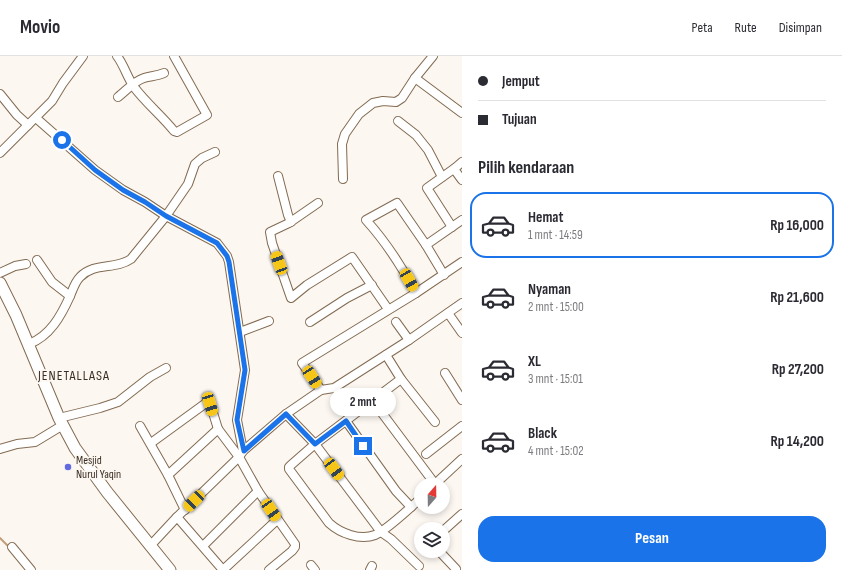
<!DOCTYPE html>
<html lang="id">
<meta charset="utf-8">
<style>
body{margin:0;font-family:"Sofia Sans Condensed",sans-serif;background:#f7f7f7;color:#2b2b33;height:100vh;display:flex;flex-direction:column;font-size:15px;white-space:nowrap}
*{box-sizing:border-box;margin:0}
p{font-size:13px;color:#7c7c81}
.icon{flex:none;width:22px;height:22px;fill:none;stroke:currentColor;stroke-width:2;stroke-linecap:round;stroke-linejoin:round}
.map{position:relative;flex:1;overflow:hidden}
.details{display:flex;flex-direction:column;background:#fff;width:380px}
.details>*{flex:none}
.hud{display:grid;align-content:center;height:88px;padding:0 16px;background:#fff}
.needle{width:26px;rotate:20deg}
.buttons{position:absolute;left:414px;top:422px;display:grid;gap:8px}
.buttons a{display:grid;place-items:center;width:36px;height:36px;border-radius:50%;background:#fff;box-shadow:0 2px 6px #0003;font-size:20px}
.end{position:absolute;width:18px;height:18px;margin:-9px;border:5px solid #1a73e8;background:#fff;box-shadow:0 0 0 2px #fff}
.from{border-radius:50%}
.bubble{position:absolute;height:28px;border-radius:14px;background:#fff;box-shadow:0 2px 6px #0003;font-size:13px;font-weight:700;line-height:28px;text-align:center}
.car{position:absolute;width:12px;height:24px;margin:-12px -6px;border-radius:5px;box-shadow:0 0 3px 1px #0007;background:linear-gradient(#f5c518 24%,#345 0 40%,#f5c518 0 76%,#345 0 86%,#f5c518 0)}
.hud b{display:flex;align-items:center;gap:14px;height:38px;font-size:15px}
.hud b+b{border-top:1px solid #e1e1e2}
.hud i{width:10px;height:10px;background:#2b2b33}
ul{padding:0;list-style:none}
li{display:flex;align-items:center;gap:12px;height:66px;margin:0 8px 6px;padding:0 8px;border:2px solid transparent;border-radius:16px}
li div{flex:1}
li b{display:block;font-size:15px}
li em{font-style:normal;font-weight:700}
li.selected{border-color:#1a73e8}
li>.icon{width:36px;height:36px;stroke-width:1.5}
h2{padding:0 16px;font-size:18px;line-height:48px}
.button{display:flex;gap:8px;margin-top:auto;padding:8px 16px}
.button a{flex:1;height:46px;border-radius:16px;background:#1a73e8;color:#fff;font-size:16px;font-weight:700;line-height:46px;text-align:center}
header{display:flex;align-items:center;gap:24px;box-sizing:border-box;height:56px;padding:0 20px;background:#fff;border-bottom:1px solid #e1e1e2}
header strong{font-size:19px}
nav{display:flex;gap:22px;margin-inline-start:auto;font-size:14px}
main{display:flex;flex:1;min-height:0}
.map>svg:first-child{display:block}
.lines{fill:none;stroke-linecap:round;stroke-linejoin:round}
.stream{stroke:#c29e7a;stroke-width:2}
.street-casing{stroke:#836b52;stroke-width:10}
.secondary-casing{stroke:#836b52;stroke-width:13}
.street{stroke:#fff;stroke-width:8}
.secondary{stroke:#fff;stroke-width:11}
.route{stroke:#1a73e8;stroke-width:5}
.poi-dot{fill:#626ae2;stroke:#fcf7f1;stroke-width:1.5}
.labels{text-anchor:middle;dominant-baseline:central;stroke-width:3.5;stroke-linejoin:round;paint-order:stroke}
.poi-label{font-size:12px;fill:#3a2f25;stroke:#fcf7f1;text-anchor:start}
.quarter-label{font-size:14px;letter-spacing:1px;fill:#3a2f25;stroke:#fcf7f1}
</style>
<header>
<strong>Movio</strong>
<nav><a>Peta</a><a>Rute</a><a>Disimpan</a></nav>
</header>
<main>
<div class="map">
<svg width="462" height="514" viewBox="0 0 462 514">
<rect width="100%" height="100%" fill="#fcf7f1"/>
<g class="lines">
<polyline class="stream" points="0,482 9,491"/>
<g class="street-casing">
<g id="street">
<path d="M117 0C124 9 127 21 134 31 146 47 162 60 174 75L177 76 207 59 174 0"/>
<polyline points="415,22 462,57"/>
<polyline points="0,38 17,59 28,69"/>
<path d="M118 41C126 35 134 25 144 22 151 20 157 20 164 17"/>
<polyline points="36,62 95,114 123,134 145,146 166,160 217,187 227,200 229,206 245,314 237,364 243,395"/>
<polyline points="398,65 416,79 428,94 442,121"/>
<polyline points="0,97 52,45 63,27 83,0"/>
<polyline points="462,106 454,113 462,124"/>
<polyline points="278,120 288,159 291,166"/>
<polyline points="343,123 342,88 345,78 359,58 373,47 383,45 396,46 402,42 415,22 433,0"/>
<polyline points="318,147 289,167 270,176 272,187 291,242 307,229 352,201 388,253"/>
<polyline points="452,171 427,132 455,112"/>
<polyline points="426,189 462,164"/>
<polyline points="37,204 52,226 70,240"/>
<polyline points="0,217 15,210 26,208"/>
<path d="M416 237C402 211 386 186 366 164L397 147 426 189 444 219"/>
<polyline points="448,257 462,277"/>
<polyline points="310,266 347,242 372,229"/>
<polyline points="396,266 409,284"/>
<polyline points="240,276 269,265"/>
<path d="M29 288C50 280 61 260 70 240 73 233 75 226 80 221 94 206 115 214 131 203L166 160 188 128 195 108 202 102 215 96"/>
<path d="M386 299 401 323 315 388 291 409 289 411V413L329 467C340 477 360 485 375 479 387 474 411 451 421 442"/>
<polyline points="445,317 462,344"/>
<polyline points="401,323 435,366"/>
<polyline points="321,334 302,307 416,237 462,206"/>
<polyline points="373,345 435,428"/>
<polyline points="286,358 315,388 381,476 391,483 419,510"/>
<polyline points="59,362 100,352 118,346 150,321 166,312"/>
<polyline points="346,365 396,435 411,451"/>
<polyline points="140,370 168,419 185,454"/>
<polyline points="151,387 206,347 210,347 218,373"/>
<polyline points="0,393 17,388 35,386 63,369"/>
<polyline points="426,398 462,370"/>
<polyline points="168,419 218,373 239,401 258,435 295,488 295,491 292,495 269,514"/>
<polyline points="434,429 462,403"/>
<polyline points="177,461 223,514"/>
<polyline points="443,475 462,458"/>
<polyline points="150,490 177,461 239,401 243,395 286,358 321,334 334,332 409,284 462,247"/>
<polyline points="203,490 258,435"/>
<polyline points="12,491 31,514"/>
<polyline points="439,495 456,513"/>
<polyline points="311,509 315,514"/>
<polyline points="223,514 277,464"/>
<polyline points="370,514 372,510"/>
</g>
</g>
<g class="secondary-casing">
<polyline id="secondary" points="0,227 16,259 59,362 75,392 107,436 170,514"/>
</g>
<use href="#street" class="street"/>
<use href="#secondary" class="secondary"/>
</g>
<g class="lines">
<polyline class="route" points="62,84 95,114 123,134 145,146 166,160 217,187 227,200 229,206 245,314 237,364 244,395 286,358 315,388 346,365 363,390"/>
</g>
<circle class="poi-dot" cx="68" cy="411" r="4"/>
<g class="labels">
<g class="poi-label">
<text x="76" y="404">Mesjid<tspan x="76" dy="14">Nurul Yaqin</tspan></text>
</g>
<g class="quarter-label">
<text x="74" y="319">JENETALLASA</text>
</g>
</g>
</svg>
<div class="buttons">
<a><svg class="needle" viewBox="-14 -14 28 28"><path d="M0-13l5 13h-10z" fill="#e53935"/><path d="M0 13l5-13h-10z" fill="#7c7c81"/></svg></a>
<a><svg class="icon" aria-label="layers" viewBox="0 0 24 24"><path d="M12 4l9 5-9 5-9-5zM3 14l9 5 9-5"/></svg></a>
</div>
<i class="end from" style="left:62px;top:84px"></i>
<i class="end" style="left:363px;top:390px"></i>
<div class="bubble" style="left:330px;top:332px;width:66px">2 mnt</div>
<i class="car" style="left:279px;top:207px;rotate:340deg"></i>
<i class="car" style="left:409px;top:224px;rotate:150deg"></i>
<i class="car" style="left:312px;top:321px;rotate:147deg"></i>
<i class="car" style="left:210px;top:348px;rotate:163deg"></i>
<i class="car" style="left:334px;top:413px;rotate:143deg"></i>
<i class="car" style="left:194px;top:445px;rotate:225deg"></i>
<i class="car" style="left:271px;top:454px;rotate:146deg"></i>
</div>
<section class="details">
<div class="hud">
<b><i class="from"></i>Jemput</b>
<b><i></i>Tujuan</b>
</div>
<h2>Pilih kendaraan</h2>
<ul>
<li class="selected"><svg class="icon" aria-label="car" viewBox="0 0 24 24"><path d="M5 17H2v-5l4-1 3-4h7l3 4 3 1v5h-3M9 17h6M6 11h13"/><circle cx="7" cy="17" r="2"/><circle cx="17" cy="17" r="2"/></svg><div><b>Hemat</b><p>1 mnt · 14:59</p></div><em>Rp 16,000</em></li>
<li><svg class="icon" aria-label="car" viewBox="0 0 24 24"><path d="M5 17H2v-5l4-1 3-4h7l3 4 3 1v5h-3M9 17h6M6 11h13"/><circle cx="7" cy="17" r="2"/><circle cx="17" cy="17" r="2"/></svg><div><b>Nyaman</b><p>2 mnt · 15:00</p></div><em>Rp 21,600</em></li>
<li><svg class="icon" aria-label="car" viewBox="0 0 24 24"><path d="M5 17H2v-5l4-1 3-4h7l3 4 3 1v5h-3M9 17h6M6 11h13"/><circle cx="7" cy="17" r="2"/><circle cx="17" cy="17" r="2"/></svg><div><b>XL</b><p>3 mnt · 15:01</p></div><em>Rp 27,200</em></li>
<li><svg class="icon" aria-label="car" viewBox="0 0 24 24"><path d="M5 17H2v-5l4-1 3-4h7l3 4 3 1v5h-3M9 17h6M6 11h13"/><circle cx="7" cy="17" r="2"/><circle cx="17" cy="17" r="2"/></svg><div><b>Black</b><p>4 mnt · 15:02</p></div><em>Rp 14,200</em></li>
</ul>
<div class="button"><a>Pesan</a></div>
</section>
</main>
